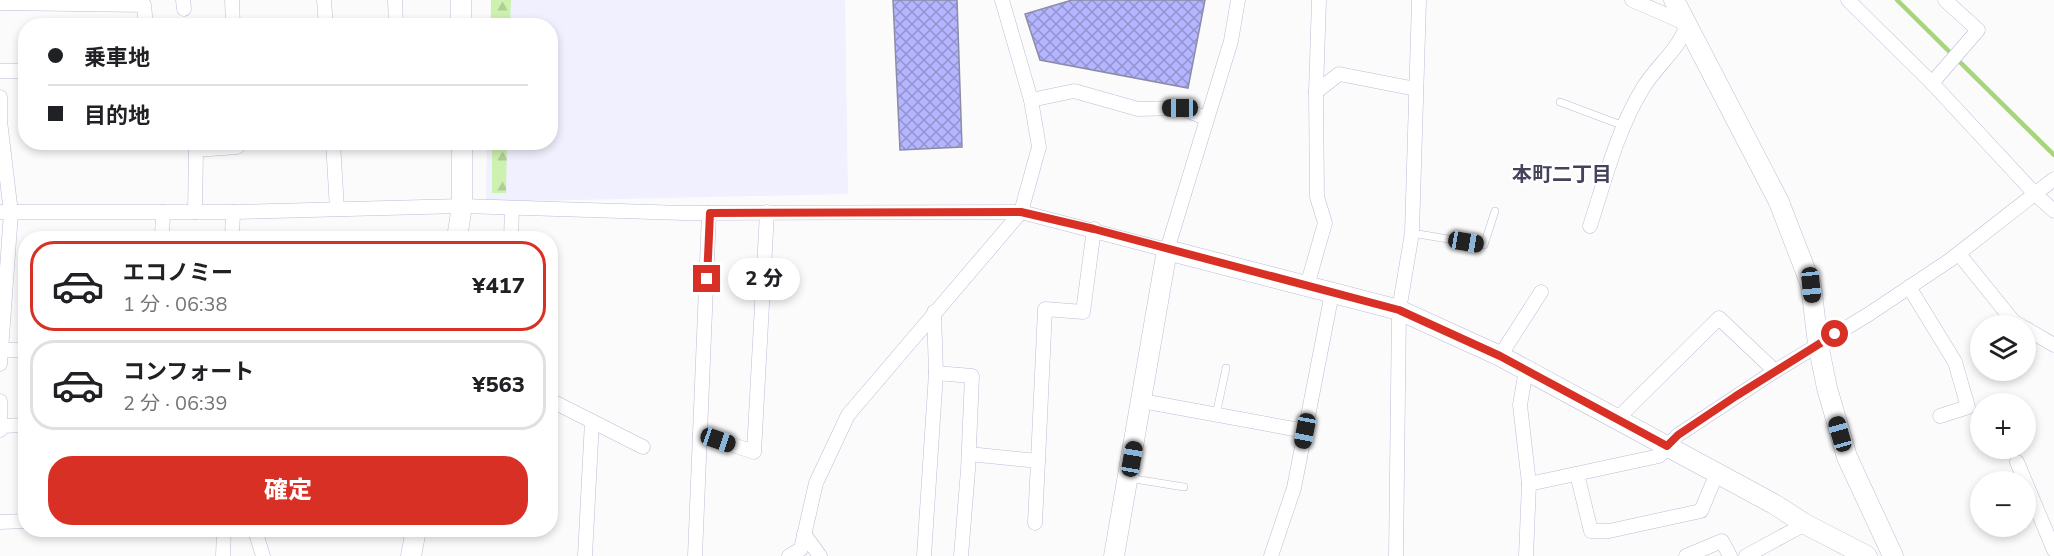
<!DOCTYPE html>
<html lang="ja">
<meta charset="utf-8">
<style>
body{margin:0;font-family:"Nunito Sans","Noto Sans JP",sans-serif;background:#f2f2f2;color:#202124;height:100vh;display:flex;flex-direction:column;font-size:22px;white-space:nowrap}
*{box-sizing:border-box;margin:0}
p{font-size:20px;color:#757577}
.icon{flex:none;width:33px;height:33px;fill:none;stroke:currentColor;stroke-width:2;stroke-linecap:round;stroke-linejoin:round}
.map{position:relative;flex:1;overflow:hidden}
.panel{position:absolute;left:18px;top:231px;width:540px;height:306px;display:flex;flex-direction:column;background:#fff;border-radius:24px;box-shadow:0 3px 9px #0003}
.panel>*{flex:none}
.banner{position:absolute;left:18px;top:18px;width:540px;height:132px;border-radius:24px;box-shadow:0 3px 9px #0003;display:grid;align-content:center;height:132px;padding:0 30px;background:#fff}
.tools{position:absolute;left:1970px;top:315px;display:grid;gap:12px}
.tools a{display:grid;place-items:center;width:66px;height:66px;border-radius:50%;background:#fff;box-shadow:0 3px 9px #0003;font-size:30px}
.end{position:absolute;width:27px;height:27px;margin:-14px;border:8px solid #d93025;background:#fff;box-shadow:0 0 0 3px #fff}
.from{border-radius:50%}
.bubble{position:absolute;height:42px;border-radius:21px;background:#fff;box-shadow:0 3px 9px #0003;font-size:20px;font-weight:800;line-height:42px;text-align:center}
.car{position:absolute;width:18px;height:36px;margin:-18px -9px;border-radius:8px;box-shadow:0 0 4px 2px #0007;background:linear-gradient(#222 24%,#8ab4d8 0 40%,#222 0 76%,#8ab4d8 0 86%,#222 0)}
.banner b{display:flex;align-items:center;gap:21px;height:57px;font-size:22px}
.banner b+b{border-top:2px solid #e0e0e0}
.banner i{width:15px;height:15px;background:#202124}
ul{padding:10px 0 0;list-style:none}
li{display:flex;align-items:center;gap:18px;height:90px;margin:0 12px 9px;padding:0 18px;border:3px solid #e0e0e0;border-radius:24px}
li div{flex:1}
li b{display:block;font-size:22px}
li em{font-style:normal;font-weight:800}
li.selected{border-color:#d93025}
li>.icon{width:54px;height:54px;stroke-width:1.5}
.cta{display:flex;gap:12px;margin-top:auto;padding:12px 30px}
.cta a{flex:1;height:69px;border-radius:24px;background:#d93025;color:#fff;font-size:24px;font-weight:800;line-height:69px;text-align:center}
.map>svg:first-child{display:block}
.built{fill:#f0f0ff}
.forest{fill:url(#forest-firs)}
.lines{fill:none;stroke-linecap:round;stroke-linejoin:round}
.stream{stroke:#a7d57b;stroke-width:4.5}
.building{fill:url(#building-cross-hatch);stroke:#8b8ca6;stroke-width:1.5}
.lane-casing{stroke:#bcbdd9;stroke-width:8}
.street-casing{stroke:#bcbdd9;stroke-width:15}
.secondary-casing{stroke:#bcbdd9;stroke-width:21}
.lane{stroke:#fff;stroke-width:7}
.street{stroke:#fff;stroke-width:14}
.secondary{stroke:#fff;stroke-width:20}
.route{stroke:#d93025;stroke-width:8}
.labels{text-anchor:middle;dominant-baseline:central;stroke-width:4.5;stroke-linejoin:round;paint-order:stroke}
.neighbourhood-label{font-size:20px;font-weight:bold;fill:#43435b;stroke:#fff}
</style>
<div class="map">
<svg width="2054" height="556" viewBox="0 0 2054 556">
<defs>
<pattern id="forest-firs" width="22" height="20" patternUnits="userSpaceOnUse" patternTransform="scale(1.5)"><rect width="22" height="20" fill="#cdf1af"/><path d="M5 1l3.5 6h-7zM16 11l3.5 6h-7z" fill="#b0cf97"/></pattern>
<pattern id="building-cross-hatch" width="8" height="8" patternUnits="userSpaceOnUse" patternTransform="scale(1.5)"><rect width="8" height="8" fill="#b4b5fe"/><path d="M0 0l8 8M0 8l8-8" fill="none" stroke="#9293ce"/></pattern>
</defs>
<rect width="100%" height="100%" fill="#fbfbfb"/>
<polygon class="built" points="491,0 845,0 848,194 486,202 487,143 550,142 550,26 490,25"/>
<g class="forest">
<polygon points="491,0 511,0 510,25 491,25"/>
<polygon points="492,143 507,143 506,193 492,193"/>
</g>
<g class="lines">
<polyline class="stream" points="1897,0 2054,155"/>
</g>
<g class="building">
<polygon points="893,0 957,0 962,147 900,150"/>
<polygon points="1072,0 1205,0 1188,88 1040,60 1025,14"/>
</g>
<g class="lines">
<g class="lane-casing">
<g id="lane">
<polyline points="1560,102 1624,126"/>
<polyline points="1412,233 1484,245 1495,211"/>
<polyline points="1216,415 1226,368"/>
<polyline points="1128,478 1184,487"/>
</g>
</g>
<g class="street-casing">
<g id="street">
<polyline points="183,0 184,9"/>
<polyline points="232,0 233,26"/>
<polyline points="324,0 326,26"/>
<polyline points="395,0 396,26"/>
<polyline points="1848,0 1932,83 2036,195 2054,211"/>
<polyline points="0,3 144,5 146,26"/>
<polyline points="0,71 26,71"/>
<polyline points="1932,83 1978,30 1945,0"/>
<polyline points="1316,92 1339,74 1416,89"/>
<polyline points="0,97 0,121 11,213 0,364"/>
<polyline points="1031,100 1074,91 1138,109 1180,108 1206,118"/>
<polyline points="333,142 337,209"/>
<polyline points="0,212 233,212 462,206 684,213 1021,212 1167,250 1231,41 1238,0"/>
<polyline points="195,212 196,150 237,147 237,142"/>
<path d="M1590 226C1605 180 1617 130 1643 88 1656 66 1680 49 1687 24L1632 0"/>
<polyline points="162,238 163,212"/>
<polyline points="232,238 233,212"/>
<polyline points="511,238 512,208"/>
<polyline points="1959,254 2013,321 2021,326"/>
<polyline points="1307,286 1325,223 1317,197 1316,92 1319,0"/>
<polyline points="1909,287 1955,362 1968,407 1940,416"/>
<polyline points="2025,328 2054,345"/>
<polyline points="1,350 26,350"/>
<polyline points="1500,356 1541,292"/>
<polyline points="1526,370 1520,405 1529,484 1526,556"/>
<polyline points="936,373 972,376 968,470 961,556"/>
<polyline points="550,400 643,447"/>
<polyline points="0,401 0,430"/>
<polyline points="1142,401 1305,431"/>
<polyline points="1617,419 1719,318 1775,371"/>
<polyline points="0,426 26,425"/>
<polyline points="700,434 754,452 767,212"/>
<polyline points="969,454 1038,461 1035,523"/>
<polyline points="1038,461 1045,309 1083,312 1094,229"/>
<polyline points="2017,462 2054,550"/>
<polyline points="1577,474 1591,531 1609,531 1701,511 1717,473"/>
<polyline points="1529,484 1659,456 1678,435 1775,371 1869,314 1950,260 2054,179"/>
<polyline points="0,522 26,521"/>
<polyline points="255,530 263,556"/>
<polyline points="804,534 820,556"/>
<polyline points="223,556 224,530"/>
<polyline points="585,556 592,421"/>
<polyline points="695,556 709,213"/>
<polyline points="789,556 801,549 816,483 848,415 1021,212 1039,147 1031,100 1002,0"/>
<polyline points="924,556 936,373 934,312"/>
<polyline points="1271,556 1294,488 1332,293"/>
<polyline points="1396,556 1399,310 1412,233 1419,0"/>
<polyline points="1686,556 1722,541 1730,556"/>
<polyline points="1746,556 1805,524"/>
</g>
</g>
<g class="secondary-casing">
<g id="secondary">
<polyline points="461,0 461,26"/>
<polyline points="1674,0 1779,202 1811,285 1818,344 1827,388 1847,457 1893,556"/>
<polyline points="457,238 462,206 462,142"/>
<polyline points="411,556 416,530"/>
<polyline points="1114,556 1167,250 1399,310 1500,356 1774,504 1805,524 1867,556"/>
</g>
</g>
<use href="#lane" class="lane"/>
<use href="#street" class="street"/>
<use href="#secondary" class="secondary"/>
</g>
<g class="lines">
<polyline class="route" points="707,279 710,213 1021,212 1094,229 1399,310 1500,356 1667,446 1678,435 1736,396 1835,334"/>
</g>
<g class="labels">
<g class="neighbourhood-label">
<text x="1562" y="174">本町二丁目</text>
</g>
</g>
</svg>
<div class="tools">
<a><svg class="icon" aria-label="layers" viewBox="0 0 24 24"><path d="M12 4l9 5-9 5-9-5zM3 14l9 5 9-5"/></svg></a>
<a>+</a>
<a>−</a>
</div>
<i class="end from" style="left:1835px;top:334px"></i>
<i class="end" style="left:707px;top:279px"></i>
<div class="bubble" style="left:728px;top:258px;width:72px">2 分</div>
<i class="car" style="left:1180px;top:108px;rotate:270deg"></i>
<i class="car" style="left:1466px;top:242px;rotate:100deg"></i>
<i class="car" style="left:1811px;top:285px;rotate:174deg"></i>
<i class="car" style="left:1305px;top:431px;rotate:191deg"></i>
<i class="car" style="left:1840px;top:434px;rotate:344deg"></i>
<i class="car" style="left:718px;top:440px;rotate:109deg"></i>
<i class="car" style="left:1132px;top:459px;rotate:10deg"></i>
<div class="banner">
<b><i class="from"></i>乗車地</b>
<b><i></i>目的地</b>
</div>
<section class="panel">
<ul>
<li class="selected"><svg class="icon" aria-label="car" viewBox="0 0 24 24"><path d="M5 17H2v-5l4-1 3-4h7l3 4 3 1v5h-3M9 17h6M6 11h13"/><circle cx="7" cy="17" r="2"/><circle cx="17" cy="17" r="2"/></svg><div><b>エコノミー</b><p>1 分 · 06:38</p></div><em>¥417</em></li>
<li><svg class="icon" aria-label="car" viewBox="0 0 24 24"><path d="M5 17H2v-5l4-1 3-4h7l3 4 3 1v5h-3M9 17h6M6 11h13"/><circle cx="7" cy="17" r="2"/><circle cx="17" cy="17" r="2"/></svg><div><b>コンフォート</b><p>2 分 · 06:39</p></div><em>¥563</em></li>
</ul>
<div class="cta"><a>確定</a></div>
</section>
</div>
